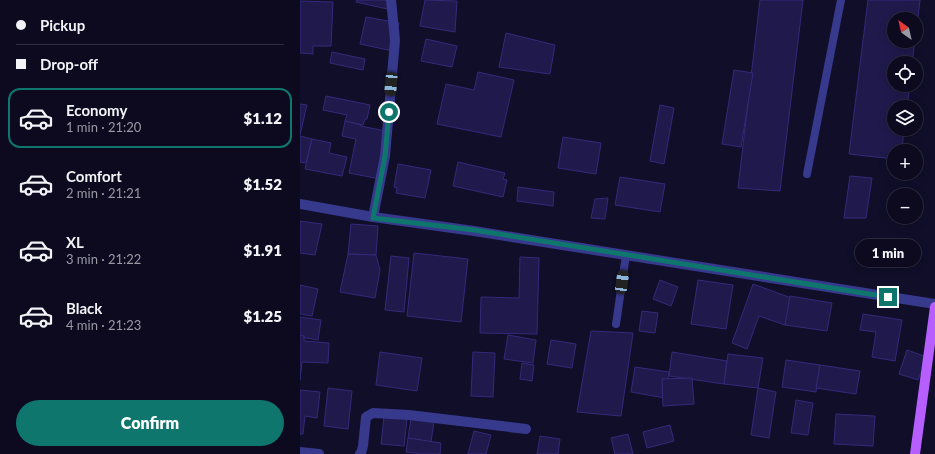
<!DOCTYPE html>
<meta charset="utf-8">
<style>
body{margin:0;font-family:Lato,sans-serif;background:#1b182d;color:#f1f3f6;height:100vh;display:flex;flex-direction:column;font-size:15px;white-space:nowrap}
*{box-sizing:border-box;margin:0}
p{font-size:13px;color:#9a9aa5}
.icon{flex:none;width:22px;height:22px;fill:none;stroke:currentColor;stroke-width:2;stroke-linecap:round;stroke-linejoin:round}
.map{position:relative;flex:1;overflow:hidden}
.side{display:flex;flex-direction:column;background:#0d0a20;width:300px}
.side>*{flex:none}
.banner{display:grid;align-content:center;height:88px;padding:0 16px;background:#0d0a20}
.needle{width:26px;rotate:326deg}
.fabs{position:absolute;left:587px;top:12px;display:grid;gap:8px}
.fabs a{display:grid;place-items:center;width:36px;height:36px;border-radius:50%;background:#0d0a20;box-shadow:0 2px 10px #0003,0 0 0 1px #2d2b3e;font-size:20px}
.end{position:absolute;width:18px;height:18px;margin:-9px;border:5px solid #0f766e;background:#fff;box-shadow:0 0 0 2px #fff}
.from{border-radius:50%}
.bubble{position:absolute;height:28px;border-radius:14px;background:#0d0a20;box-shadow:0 2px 10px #0003,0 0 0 1px #2d2b3e;font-size:13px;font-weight:800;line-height:28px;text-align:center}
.car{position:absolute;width:12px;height:24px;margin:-12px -6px;border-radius:5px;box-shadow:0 0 3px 1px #0007;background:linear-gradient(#222 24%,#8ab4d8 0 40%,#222 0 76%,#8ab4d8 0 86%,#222 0)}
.banner b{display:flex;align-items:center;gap:14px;height:38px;font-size:15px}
.banner b+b{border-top:1px solid #2d2b3e}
.banner i{width:10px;height:10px;background:#f1f3f6}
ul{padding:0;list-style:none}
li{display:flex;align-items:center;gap:12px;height:60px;margin:0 8px 6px;padding:0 8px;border:2px solid transparent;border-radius:12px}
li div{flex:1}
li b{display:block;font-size:15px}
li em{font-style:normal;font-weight:800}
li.on{border-color:#0f766e}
li>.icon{width:36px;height:36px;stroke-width:1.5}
.cta{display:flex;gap:8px;margin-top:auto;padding:8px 16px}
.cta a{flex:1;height:46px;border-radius:24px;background:#0f766e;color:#fff;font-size:16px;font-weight:800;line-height:46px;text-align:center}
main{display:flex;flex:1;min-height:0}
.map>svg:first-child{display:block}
.building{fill:#20194c;stroke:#332a7a}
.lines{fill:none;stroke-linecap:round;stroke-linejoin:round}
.service{stroke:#36398c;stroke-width:8}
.minor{stroke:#36398c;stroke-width:10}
.tertiary{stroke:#36398c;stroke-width:10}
.primary{stroke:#b75eff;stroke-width:10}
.route{stroke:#0f766e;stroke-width:5}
</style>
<main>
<section class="side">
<div class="banner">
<b><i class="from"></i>Pickup</b>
<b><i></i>Drop-off</b>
</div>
<ul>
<li class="on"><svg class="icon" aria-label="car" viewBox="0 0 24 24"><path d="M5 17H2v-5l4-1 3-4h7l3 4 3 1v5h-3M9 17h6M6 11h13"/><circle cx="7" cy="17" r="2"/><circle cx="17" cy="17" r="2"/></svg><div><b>Economy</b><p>1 min · 21:20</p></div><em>$1.12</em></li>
<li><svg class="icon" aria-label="car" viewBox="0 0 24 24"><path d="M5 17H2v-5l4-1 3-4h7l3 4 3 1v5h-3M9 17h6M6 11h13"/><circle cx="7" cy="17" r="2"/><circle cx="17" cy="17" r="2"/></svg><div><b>Comfort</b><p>2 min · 21:21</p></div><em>$1.52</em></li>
<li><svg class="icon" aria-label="car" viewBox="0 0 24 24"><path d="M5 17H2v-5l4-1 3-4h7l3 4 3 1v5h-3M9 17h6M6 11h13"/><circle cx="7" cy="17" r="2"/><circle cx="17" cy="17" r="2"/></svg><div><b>XL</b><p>3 min · 21:22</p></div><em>$1.91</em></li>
<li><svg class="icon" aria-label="car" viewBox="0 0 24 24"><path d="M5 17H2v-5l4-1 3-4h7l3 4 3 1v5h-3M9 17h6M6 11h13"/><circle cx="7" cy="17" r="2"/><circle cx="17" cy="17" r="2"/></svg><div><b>Black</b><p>4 min · 21:23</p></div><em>$1.25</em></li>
</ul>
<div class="cta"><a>Confirm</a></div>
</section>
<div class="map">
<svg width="635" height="454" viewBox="0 0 635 454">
<rect width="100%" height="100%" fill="#110e2a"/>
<g class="building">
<polygon points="57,0 89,0 87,9 56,2"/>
<polygon points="125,0 157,1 155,32 120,26"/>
<polygon points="460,0 503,0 480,191 438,188"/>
<polygon points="568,0 620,0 616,34 616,19 594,19 594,41 615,41 612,63 594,63 594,85 610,85 607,107 594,107 594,129 604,129 602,151 594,151 594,159 549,154"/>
<polygon points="0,1 33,2 31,46 13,46 13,54 0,53"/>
<polygon points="66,17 99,23 93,51 60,44"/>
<polygon points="206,33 255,45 250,74 199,67"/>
<polygon points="126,39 157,46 152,67 121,61"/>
<polygon points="32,52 65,59 63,70 30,63"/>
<polygon points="434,70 453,73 441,147 422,144"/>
<polygon points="178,72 214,80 201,137 137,124 146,84 174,90"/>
<polygon points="26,96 70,105 67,119 65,119 63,125 45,121 47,115 23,110"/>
<polygon points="0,104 7,105 0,135"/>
<polygon points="360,105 374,108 364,164 350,161"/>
<polygon points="45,121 61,125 61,126 90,132 80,179 49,173 56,139 42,136"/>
<polygon points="0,136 12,139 6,163 0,162"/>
<polygon points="263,137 301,143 296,174 258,168"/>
<polygon points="12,139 31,143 29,153 47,157 42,176 5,169"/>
<polygon points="158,162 205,173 203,179 207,180 203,197 153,186"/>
<polygon points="98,164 131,170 125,198 96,193 97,188 94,187"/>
<polygon points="550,176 572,178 566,218 544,218"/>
<polygon points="320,177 365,184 360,212 315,205"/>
<polygon points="218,187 254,192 253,206 217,201"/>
<polygon points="308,198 305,219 291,218 295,199"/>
<polygon points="0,221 22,224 15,255 0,253"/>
<polygon points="51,224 78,226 76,255 48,254"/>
<polygon points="114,253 168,259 161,322 107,316"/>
<polygon points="48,254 76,255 80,270 75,298 40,292"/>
<polygon points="91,256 109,258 104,312 85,310"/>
<polygon points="220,257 239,258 237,334 180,333 181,297 219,298"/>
<polygon points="360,280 378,287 371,306 353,299"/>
<polygon points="398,280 433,285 426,329 391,324"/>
<polygon points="453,284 494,299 485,325 459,316 447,349 432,343"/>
<polygon points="0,285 18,289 12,316 0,314"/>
<polygon points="490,296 532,303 527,331 485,325"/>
<polygon points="342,311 358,313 355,333 339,331"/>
<polygon points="563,314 602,320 595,361 572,357 576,332 560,330"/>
<polygon points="0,317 21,320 18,340 0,337"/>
<polygon points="291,331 333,333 321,416 277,412"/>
<polygon points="0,335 4,336 4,341 29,343 28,363 2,362 0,380"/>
<polygon points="208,335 236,340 233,363 204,359"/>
<polygon points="251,340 276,344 272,368 247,364"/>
<polygon points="607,350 627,357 618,380 599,374"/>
<polygon points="80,352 122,358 117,391 76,385"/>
<polygon points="173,352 195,353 193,397 171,396"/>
<polygon points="372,352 427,361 424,384 369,376"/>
<polygon points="428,354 463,358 458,388 424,384"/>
<polygon points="486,360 520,365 516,392 482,387"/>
<polygon points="222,363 234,365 232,381 220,379"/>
<polygon points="520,365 560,371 556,394 516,388"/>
<polygon points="335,367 369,372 365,398 331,392"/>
<polygon points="392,378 394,404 363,406 362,379"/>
<polygon points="28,388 52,391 48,429 24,426"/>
<polygon points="458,388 476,392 469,438 451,435"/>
<polygon points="0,390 20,392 17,418 5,416 3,434 0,434"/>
<polygon points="496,400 513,403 508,435 491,433"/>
<polygon points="536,414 575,416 573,446 534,444"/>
<polygon points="84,417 107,419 104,446 81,444"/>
<polygon points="111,419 134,422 131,442 108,438"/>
<polygon points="370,425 374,441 347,448 343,432"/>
<polygon points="174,431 191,435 186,454 168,454"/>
<polygon points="328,434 333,454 315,454 311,438"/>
<polygon points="240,436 260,439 258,454 237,454"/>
<polygon points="108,438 141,443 140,454 121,454 106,452"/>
</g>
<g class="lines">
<g class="service">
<polyline points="507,174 541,0"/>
<polyline points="316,324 326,255"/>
</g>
<g class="minor">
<polyline points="73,217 85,156 95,40 91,0"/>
<polyline points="0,452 19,454"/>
<polyline points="60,454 61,453 63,446 66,417 73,413 109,415 226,429"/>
</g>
<polyline class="tertiary" points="0,204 73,217 174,231 635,304"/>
<polyline class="primary" points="615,454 635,307"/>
</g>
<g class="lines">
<polyline class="route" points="89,112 85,156 73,218 174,230 588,297"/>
</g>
</svg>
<div class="fabs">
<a><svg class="needle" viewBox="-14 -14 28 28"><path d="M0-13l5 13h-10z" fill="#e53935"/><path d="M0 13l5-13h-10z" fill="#9a9aa5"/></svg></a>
<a><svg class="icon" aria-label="locate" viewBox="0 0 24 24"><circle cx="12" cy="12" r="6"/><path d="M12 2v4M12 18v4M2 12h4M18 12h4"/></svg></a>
<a><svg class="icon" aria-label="layers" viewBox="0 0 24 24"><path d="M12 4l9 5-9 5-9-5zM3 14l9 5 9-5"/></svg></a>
<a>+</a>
<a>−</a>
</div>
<i class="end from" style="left:89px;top:112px"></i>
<i class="end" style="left:588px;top:297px"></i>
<div class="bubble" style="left:555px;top:239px;width:66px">1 min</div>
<i class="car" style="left:91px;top:84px;rotate:185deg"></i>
<i class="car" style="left:322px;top:282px;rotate:8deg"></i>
</div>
</main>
